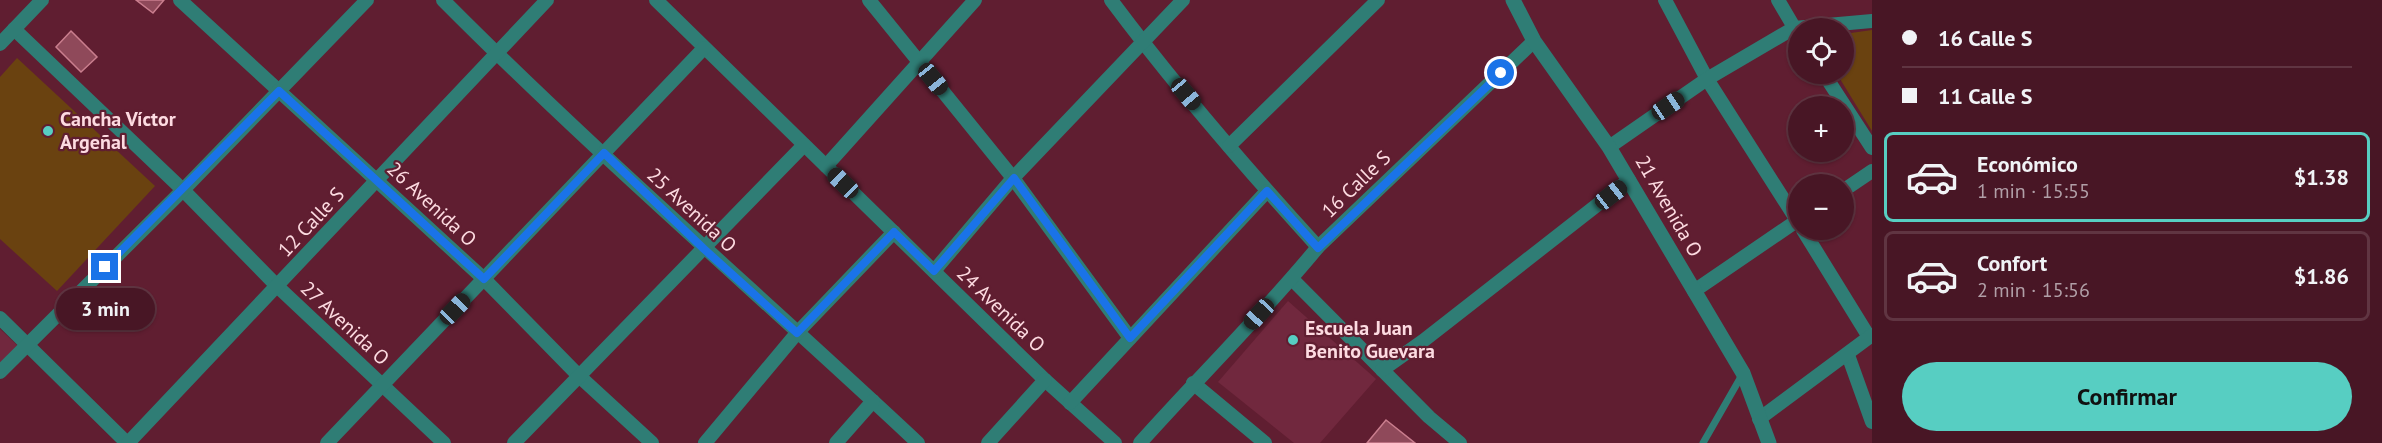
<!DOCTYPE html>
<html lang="es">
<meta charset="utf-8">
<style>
body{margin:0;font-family:"PT Sans",sans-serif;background:#522332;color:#f1f3f6;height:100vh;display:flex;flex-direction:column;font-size:22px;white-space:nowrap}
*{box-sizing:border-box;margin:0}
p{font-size:20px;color:#b19fa7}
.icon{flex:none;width:33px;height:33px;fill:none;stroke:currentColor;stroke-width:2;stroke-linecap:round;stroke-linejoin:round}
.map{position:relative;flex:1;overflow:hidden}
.side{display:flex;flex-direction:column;background:#481625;width:510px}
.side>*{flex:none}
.top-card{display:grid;align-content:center;height:132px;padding:0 30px;background:#481625}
.buttons{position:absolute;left:1788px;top:18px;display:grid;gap:12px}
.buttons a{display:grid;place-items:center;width:66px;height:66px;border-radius:50%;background:#481625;box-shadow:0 2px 4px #0004,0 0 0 2px #603542;font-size:30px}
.end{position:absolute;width:27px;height:27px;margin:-14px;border:8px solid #1a73e8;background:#fff;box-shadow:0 0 0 3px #fff}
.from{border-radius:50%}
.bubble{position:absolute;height:42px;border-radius:21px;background:#481625;box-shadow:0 2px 4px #0004,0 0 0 2px #603542;font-size:20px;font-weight:600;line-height:42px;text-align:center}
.car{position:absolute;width:18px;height:36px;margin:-18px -9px;border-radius:8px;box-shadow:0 0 4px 2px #0007;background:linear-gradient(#222 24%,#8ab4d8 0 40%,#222 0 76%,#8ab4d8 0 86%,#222 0)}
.top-card b{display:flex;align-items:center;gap:21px;height:57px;font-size:22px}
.top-card b+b{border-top:2px solid #603542}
.top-card i{width:15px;height:15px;background:#f1f3f6}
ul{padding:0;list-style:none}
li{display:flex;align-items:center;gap:18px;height:90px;margin:0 12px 9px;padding:0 18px;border:3px solid #603542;border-radius:9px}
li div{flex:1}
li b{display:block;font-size:22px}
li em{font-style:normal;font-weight:600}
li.on{border-color:#57cec2}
li>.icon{width:54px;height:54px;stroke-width:1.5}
.button{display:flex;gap:12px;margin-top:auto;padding:12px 30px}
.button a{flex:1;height:69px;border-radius:36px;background:#57cec2;color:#111;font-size:24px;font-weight:600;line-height:69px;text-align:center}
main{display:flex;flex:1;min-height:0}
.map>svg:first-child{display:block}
.built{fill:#71283e}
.green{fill:#6a4210}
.building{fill:#8f495a;stroke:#ca7e8e;stroke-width:1.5}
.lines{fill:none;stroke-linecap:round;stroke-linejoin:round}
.service{stroke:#2f7d75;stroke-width:7}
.minor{stroke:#2f7d75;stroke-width:14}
.tertiary{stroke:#2f7d75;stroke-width:15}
.route{stroke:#1a73e8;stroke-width:8}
.poi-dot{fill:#57cec2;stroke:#601e31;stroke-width:2}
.labels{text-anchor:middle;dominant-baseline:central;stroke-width:4.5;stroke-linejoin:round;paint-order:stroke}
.poi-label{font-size:20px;font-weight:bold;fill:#fddbe1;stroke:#601e31;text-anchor:start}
.street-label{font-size:20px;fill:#fddbe1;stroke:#601e31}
</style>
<main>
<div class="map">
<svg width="1872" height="443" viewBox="0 0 1872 443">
<rect width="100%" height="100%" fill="#601e31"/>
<g class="built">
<polygon points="1288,301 1376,379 1320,443 1294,443 1218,382"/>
<polygon points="0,329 18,346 0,365"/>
</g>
<g class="green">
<polygon points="1872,30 1872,131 1837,74 1844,74 1844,34"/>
<polygon points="17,58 155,186 57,291 0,239 0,77"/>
</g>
<g class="building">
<polygon points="136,0 164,0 153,13"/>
<polygon points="71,31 97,57 81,72 56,47"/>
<polygon points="1386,420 1415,443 1367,443"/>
</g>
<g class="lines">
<polyline class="service" points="1703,443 1742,375"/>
<g class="minor">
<polyline points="180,0 484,279 578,375 652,443"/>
<path d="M443 0C596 154 760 295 918 443"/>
<polyline points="656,0 1045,380 1115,443"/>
<polyline points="869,0 1013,178 1130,338"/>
<path d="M1111 0C1175 86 1246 168 1318 247"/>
<polyline points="1665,0 1707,79 1798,222"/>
<polyline points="1778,0 1798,34"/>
<polyline points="14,29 183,190 277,286 444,443"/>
<polyline points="0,44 42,0"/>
<polyline points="1824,74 1872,148"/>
<polyline points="1229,146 1378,0"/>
<polyline points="1609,147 1707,79 1794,28 1872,21"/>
<polyline points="826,166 975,0"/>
<polyline points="1844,190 1872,171"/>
<polyline points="1803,230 1869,337"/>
<polyline points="934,271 1013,178 1183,0"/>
<polyline points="1292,279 1429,417 1460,443"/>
<polyline points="1694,291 1798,220"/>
<polyline points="0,318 127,443"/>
<polyline points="1848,355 1872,422"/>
<polyline points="1382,370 1423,341 1629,180"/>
<polyline points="0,372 183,190 367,0"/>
<polyline points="1193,383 1265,443"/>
<polyline points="1070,403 1267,191"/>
<polyline points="1759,419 1872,335"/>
<polyline points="128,443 547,0"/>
<polyline points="327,443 704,48"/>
<polyline points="514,443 804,145"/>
<polyline points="705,443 797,333 894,232"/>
<polyline points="836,443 873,401"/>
<polyline points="988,443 1045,380"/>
<path d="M1140 443C1199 377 1262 315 1318 247L1534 41"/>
</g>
<polyline class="tertiary" points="1513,0 1534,41 1609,147 1743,373 1769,443"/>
</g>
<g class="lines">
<polyline class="route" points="105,267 279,91 484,279 604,153 704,249 797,333 894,232 934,271 1014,178 1130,338 1267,191 1318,248 1501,73"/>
</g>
<g class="poi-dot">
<circle cx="48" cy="131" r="6"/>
<circle cx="1293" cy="340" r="6"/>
</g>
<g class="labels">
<g class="poi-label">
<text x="60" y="119">Cancha Víctor<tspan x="60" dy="23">Argeñal</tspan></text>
<text x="1305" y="328">Escuela Juan<tspan x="1305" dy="23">Benito Guevara</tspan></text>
</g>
<g class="street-label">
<text transform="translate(1356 184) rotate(-44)">16 Calle S</text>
<text transform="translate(432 204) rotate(43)">26 Avenida O</text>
<text transform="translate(1669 206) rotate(60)">21 Avenida O</text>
<text transform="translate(692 210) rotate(43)">25 Avenida O</text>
<text transform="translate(311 222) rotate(-47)">12 Calle S</text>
<text transform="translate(1001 309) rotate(44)">24 Avenida O</text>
<text transform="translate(345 323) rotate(43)">27 Avenida O</text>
</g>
</g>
</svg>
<div class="buttons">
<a><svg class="icon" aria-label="locate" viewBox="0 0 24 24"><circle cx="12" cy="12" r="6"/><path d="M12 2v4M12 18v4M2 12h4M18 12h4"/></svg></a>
<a>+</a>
<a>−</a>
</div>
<i class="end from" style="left:1501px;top:73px"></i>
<i class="end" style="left:105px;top:267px"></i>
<div class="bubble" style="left:56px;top:288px;width:99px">3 min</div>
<i class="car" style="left:933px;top:79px;rotate:141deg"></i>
<i class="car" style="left:1186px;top:94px;rotate:140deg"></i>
<i class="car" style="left:1668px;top:106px;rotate:56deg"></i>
<i class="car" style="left:843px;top:183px;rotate:314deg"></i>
<i class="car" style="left:1611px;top:195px;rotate:52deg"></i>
<i class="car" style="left:455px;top:309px;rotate:44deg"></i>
<i class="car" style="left:1259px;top:314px;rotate:223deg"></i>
</div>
<section class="side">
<div class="top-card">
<b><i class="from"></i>16 Calle S</b>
<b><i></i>11 Calle S</b>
</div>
<ul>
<li class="on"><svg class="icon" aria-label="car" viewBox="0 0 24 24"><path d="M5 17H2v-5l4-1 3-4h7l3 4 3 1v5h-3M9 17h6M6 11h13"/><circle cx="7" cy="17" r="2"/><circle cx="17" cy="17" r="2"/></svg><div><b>Económico</b><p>1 min · 15:55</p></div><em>$1.38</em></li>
<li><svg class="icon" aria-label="car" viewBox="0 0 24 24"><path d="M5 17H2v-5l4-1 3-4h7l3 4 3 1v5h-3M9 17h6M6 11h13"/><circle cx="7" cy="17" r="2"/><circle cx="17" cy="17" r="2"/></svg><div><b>Confort</b><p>2 min · 15:56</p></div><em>$1.86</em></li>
</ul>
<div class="button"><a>Confirmar</a></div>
</section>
</main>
